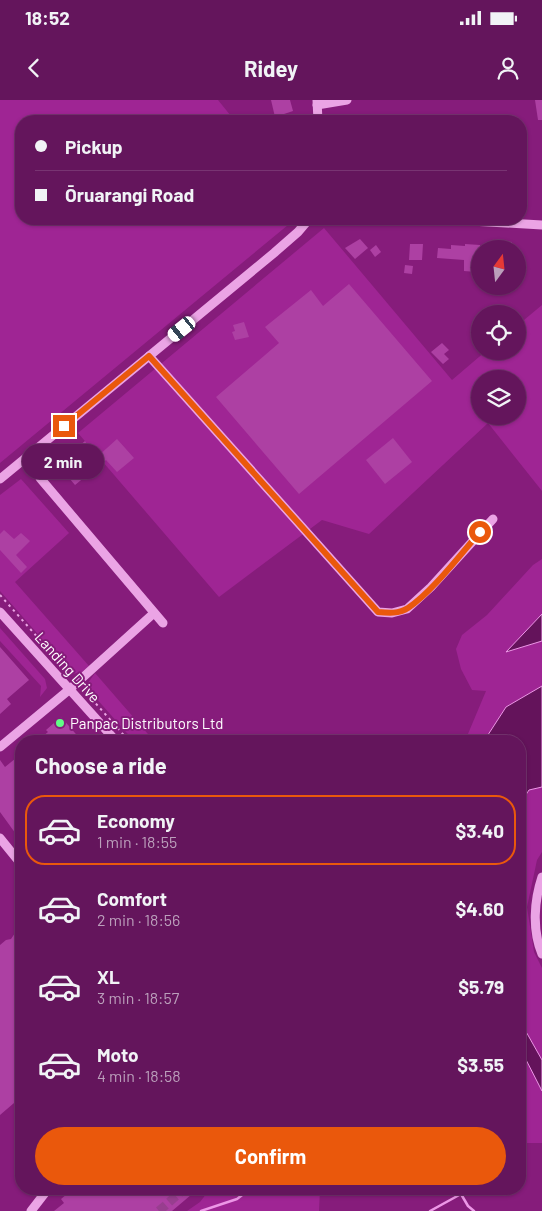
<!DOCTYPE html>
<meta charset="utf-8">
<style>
body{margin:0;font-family:Barlow,sans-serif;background:#6a1e62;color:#f1f3f6;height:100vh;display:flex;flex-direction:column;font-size:19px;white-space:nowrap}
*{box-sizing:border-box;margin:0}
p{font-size:16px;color:#bb9fbb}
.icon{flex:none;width:28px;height:28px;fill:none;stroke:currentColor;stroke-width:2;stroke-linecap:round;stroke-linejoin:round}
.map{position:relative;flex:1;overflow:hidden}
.sheet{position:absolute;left:15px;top:635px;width:511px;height:460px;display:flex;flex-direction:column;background:#64155c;border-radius:20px;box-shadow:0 1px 4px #0004,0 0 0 1px #783472}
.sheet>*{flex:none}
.guide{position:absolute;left:15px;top:15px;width:512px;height:110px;border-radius:20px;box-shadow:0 1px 4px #0004,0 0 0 1px #783472;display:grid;align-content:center;height:110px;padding:0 20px;background:#64155c}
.needle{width:32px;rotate:15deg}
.fabs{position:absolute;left:471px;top:140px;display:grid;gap:10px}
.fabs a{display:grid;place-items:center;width:55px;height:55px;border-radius:50%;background:#64155c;box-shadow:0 1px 4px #0004,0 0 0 1px #783472;font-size:25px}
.end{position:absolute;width:22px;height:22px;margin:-11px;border:6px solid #ea580c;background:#fff;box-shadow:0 0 0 2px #fff}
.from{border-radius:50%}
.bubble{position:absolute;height:35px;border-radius:18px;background:#64155c;box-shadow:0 1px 4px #0004,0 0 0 1px #783472;font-size:16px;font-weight:700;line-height:35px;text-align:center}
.car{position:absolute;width:15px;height:30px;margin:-15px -8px;border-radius:6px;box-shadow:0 0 4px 1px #0007;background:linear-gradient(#fff 24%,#345 0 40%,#fff 0 76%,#345 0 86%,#fff 0)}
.guide b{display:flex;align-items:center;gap:18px;height:48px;font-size:19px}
.guide b+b{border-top:1px solid #783472}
.guide i{width:12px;height:12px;background:#f1f3f6}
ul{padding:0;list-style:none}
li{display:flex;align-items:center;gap:15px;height:70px;margin:0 10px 8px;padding:0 10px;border:2px solid transparent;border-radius:20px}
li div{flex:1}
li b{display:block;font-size:19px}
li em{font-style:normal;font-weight:700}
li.current{border-color:#ea580c}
li>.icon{width:45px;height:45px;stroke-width:1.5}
h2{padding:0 20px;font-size:22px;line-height:60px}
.primary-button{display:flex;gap:10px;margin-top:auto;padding:10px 20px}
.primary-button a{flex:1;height:58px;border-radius:30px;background:#ea580c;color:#fff;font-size:20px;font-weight:700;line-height:58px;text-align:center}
.status{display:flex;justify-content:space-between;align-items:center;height:35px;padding:0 25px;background:#64155c;direction:ltr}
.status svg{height:14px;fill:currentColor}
header{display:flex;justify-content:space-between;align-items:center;height:65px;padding:0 20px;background:#64155c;font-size:22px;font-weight:700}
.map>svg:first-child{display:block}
.green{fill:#9f2594;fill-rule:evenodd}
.water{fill:#64135b;stroke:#ed97e7}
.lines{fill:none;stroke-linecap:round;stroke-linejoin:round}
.stream{stroke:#ed97e7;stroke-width:2.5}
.building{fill:#ad40a3}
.minor-tunnel{stroke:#983e8f;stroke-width:9;stroke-dasharray:9 4.5;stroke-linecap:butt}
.path{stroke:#eba4e5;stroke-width:2;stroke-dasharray:2.5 4;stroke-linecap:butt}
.minor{stroke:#eba4e5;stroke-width:9}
.route{stroke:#ea580c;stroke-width:6}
.poi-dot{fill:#61fc87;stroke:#861c7b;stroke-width:2}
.labels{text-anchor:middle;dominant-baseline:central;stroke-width:4;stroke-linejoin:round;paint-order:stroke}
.street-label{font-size:15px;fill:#fff;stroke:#861c7b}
.poi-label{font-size:15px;fill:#fff;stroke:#861c7b;text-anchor:start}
</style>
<div class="status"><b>18:52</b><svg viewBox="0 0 49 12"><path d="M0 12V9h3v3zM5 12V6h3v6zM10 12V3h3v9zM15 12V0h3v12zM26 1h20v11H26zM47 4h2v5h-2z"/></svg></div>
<header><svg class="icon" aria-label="back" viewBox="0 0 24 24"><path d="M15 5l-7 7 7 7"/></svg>Ridey<svg class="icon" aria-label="person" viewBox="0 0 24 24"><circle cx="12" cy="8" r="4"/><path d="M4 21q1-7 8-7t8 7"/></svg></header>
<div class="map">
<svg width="542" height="1111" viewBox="0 0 542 1111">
<rect width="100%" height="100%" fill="#861c7b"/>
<g class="green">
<polygon points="0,0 218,0 235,21 21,21 21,119 290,119 288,125 0,363"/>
<path d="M324 128 452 280 486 251H518V225L542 205V391L488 323 369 434 322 420 219 497 78 333ZM480 279H518V316H480Z"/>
<polygon points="21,379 69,433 15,482 89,566 82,572 73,574 0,491 0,395"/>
<polygon points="542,459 542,514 507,551 542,541 542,586 506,607 484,641 465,641 486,591 472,590 461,569 456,549 462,535 487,515 533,465"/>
<polygon points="0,528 45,579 47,588 40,597 41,586 0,541"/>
<polygon points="95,573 154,641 134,641 87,588 88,583"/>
<polygon points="542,687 542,752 537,760 527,807 534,852 542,868 542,960 520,921 520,704 529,690"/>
<polygon points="520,948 542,991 542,1043 520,1043"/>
<polygon points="210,1089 320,1089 319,1111 187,1111 200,1102"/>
</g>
<g class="water">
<polygon points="542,514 542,541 506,552"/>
<polygon points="542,586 542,687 529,690 520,704 520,641 484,641 506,607"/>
<polygon points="520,921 542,960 542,991 520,948"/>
</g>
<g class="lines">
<g class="stream">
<polyline points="201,1111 237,1099 250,1089"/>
<polyline points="430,1111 461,1094 468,1106 474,1111"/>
</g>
</g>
<g class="building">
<polygon points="271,0 290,0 293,11 275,17"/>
<polygon points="535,0 542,0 542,20 538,20"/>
<polygon points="417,14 418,21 396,21 395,17"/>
<polygon points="360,139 368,148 355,159 345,148"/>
<polygon points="504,141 512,142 511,149 503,149"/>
<polygon points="410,144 423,144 422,160 409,160"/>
<polygon points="465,144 480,145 480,157 477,157 476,172 464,171 464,160 437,158 438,148 451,149 451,145 465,146"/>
<polygon points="376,145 381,152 375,157 370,150"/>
<polygon points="405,165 413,166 412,174 404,173"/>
<polygon points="349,184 432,281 299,394 216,297 279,243 265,227 311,190 323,206"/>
<polygon points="244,222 249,237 235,240 232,232 235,231 233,225"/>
<polygon points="442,243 449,250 444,254 449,259 443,264 431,252"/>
<polygon points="393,338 412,362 385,384 366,360"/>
<polygon points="117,339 134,358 117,372 106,360 75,385 57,364 85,341 97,357"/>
<polygon points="4,430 14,439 21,433 30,441 16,455 27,467 21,473 0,450 0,434"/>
<polygon points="0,547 29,580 7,599 11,604 0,614"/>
<polygon points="61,617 82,641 37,641 48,632 46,630"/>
<polygon points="21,654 21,741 0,712 0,660 5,667"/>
<polygon points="21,824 21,997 0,1015 0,845 6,840 11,839"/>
<polygon points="73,1089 198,1089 172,1111 54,1111 64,1103 61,1099"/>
</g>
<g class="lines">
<polyline class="minor-tunnel" points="159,1111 184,1089"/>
<g class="path">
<polyline points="0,495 72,576"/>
<polyline points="83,589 129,641"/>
</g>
<g class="minor">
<polyline points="317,0 318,21"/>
<polyline points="317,5 347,0"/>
<polyline points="436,119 542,125"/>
<polyline points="149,256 378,512 392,513 407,509 431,487 493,419"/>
<polyline points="40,378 163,523"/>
<polyline points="0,379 274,153 298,132 309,119"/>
<polyline points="0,512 116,641"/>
<polyline points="0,647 70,589 154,513"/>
<polyline points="0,738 21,764"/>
<path d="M542 777C534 801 532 830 542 854"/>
<polyline points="31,1111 48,1089"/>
</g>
</g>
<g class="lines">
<path class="route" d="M64 326 149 256 378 512C388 513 399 514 408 508 432 492 460 455 480 432"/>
</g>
<circle class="poi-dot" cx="60" cy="623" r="5"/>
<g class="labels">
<g class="street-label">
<text transform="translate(68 567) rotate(48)">Landing Drive</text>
</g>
<g class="poi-label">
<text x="70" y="623">Panpac Distributors Ltd</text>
</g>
</g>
</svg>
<div class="fabs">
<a><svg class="needle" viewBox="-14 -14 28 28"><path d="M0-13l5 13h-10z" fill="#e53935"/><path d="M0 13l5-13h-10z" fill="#bb9fbb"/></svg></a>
<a><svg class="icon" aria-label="locate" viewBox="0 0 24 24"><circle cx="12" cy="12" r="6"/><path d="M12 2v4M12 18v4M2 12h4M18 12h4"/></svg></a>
<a><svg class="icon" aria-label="layers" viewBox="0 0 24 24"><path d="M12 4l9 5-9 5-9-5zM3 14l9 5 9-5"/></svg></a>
</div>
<i class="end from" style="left:480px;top:432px"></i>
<i class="end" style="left:64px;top:326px"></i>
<div class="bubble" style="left:22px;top:344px;width:82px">2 min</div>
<i class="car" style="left:182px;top:229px;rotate:231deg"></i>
<div class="guide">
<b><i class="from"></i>Pickup</b>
<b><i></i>Ōruarangi Road</b>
</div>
<section class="sheet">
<h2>Choose a ride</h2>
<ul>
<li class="current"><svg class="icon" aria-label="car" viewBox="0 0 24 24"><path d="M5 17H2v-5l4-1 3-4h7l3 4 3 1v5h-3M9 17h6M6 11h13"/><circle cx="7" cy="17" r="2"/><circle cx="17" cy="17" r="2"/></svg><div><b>Economy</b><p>1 min · 18:55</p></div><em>$3.40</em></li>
<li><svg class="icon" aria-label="car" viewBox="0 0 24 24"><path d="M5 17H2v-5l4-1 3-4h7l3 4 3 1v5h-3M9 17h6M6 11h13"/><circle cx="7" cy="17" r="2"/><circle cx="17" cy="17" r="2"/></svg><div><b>Comfort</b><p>2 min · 18:56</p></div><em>$4.60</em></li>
<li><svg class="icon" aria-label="car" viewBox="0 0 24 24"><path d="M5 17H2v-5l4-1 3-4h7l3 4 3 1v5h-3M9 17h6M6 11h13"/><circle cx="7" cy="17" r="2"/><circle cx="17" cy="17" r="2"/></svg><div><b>XL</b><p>3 min · 18:57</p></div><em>$5.79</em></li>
<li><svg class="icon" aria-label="car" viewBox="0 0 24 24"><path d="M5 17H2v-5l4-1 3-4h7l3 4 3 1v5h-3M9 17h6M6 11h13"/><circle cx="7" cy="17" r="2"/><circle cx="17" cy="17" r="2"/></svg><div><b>Moto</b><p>4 min · 18:58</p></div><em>$3.55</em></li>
</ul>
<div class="primary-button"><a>Confirm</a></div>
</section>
</div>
